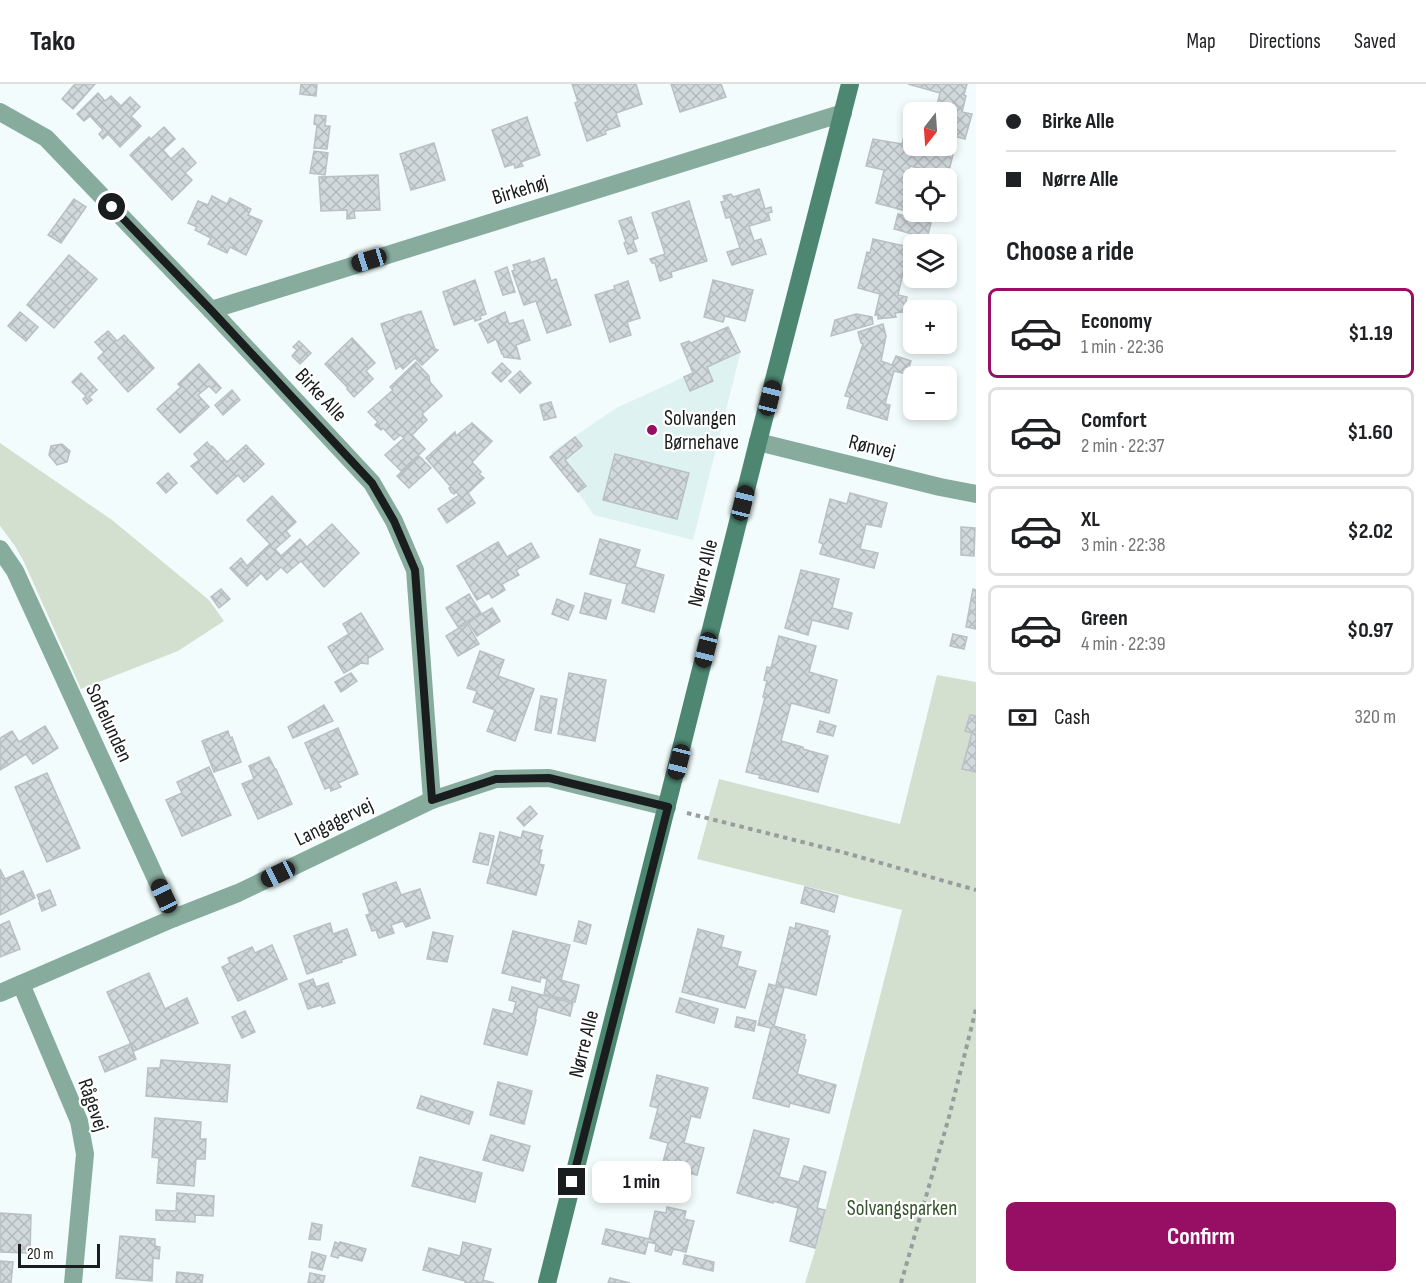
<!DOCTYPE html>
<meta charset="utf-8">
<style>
body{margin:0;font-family:"Sofia Sans Condensed",sans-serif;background:#f6f6f6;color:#202124;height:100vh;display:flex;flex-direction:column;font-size:22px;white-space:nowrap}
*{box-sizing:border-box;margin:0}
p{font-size:20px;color:#757577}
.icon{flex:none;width:33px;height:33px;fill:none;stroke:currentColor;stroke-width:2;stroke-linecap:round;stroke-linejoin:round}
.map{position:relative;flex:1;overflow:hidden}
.side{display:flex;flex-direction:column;background:#fff;width:450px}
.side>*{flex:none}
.hud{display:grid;align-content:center;height:132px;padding:0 30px;background:#fff}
.needle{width:39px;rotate:197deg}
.controls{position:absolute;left:903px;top:18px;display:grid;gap:12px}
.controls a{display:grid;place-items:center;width:54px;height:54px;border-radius:9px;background:#fff;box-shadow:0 3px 9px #0003;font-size:30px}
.scale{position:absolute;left:18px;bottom:15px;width:82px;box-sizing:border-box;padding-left:6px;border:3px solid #1a1d1d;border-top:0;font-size:16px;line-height:21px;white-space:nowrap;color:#1a1d1d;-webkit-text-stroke:4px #fff;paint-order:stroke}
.end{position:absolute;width:27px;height:27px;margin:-14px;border:8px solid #1a1d1d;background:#fff;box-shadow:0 0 0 3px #fff}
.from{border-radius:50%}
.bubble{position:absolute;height:42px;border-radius:9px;background:#fff;box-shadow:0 3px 9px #0003;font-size:20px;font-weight:700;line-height:42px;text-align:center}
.car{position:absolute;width:18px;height:36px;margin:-18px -9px;border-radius:8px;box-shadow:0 0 4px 2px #0007;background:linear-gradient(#222 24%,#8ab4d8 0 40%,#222 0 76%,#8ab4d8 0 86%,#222 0)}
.hud b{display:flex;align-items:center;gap:21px;height:57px;font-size:22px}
.hud b+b{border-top:2px solid #e0e0e0}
.hud i{width:15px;height:15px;background:#202124}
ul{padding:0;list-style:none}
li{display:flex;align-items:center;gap:18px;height:90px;margin:0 12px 9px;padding:0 18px;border:3px solid #e0e0e0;border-radius:9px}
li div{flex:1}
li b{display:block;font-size:22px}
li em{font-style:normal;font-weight:700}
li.current{border-color:#970f64}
li>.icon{width:54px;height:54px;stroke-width:1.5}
h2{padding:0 30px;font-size:27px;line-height:72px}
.pay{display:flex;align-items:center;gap:15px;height:66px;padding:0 30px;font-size:22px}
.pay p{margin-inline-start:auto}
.action{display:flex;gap:12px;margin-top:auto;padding:12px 30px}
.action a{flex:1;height:69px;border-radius:9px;background:#970f64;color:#fff;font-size:24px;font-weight:700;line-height:69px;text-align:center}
header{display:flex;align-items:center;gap:36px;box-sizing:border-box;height:84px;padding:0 30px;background:#fff;border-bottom:2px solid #e0e0e0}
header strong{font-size:28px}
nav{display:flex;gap:33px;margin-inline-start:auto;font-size:21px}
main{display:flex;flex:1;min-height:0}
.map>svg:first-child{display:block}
.built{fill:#dff2f2}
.green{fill:#d3e0cf}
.building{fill:url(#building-cross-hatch);stroke:#b8c0c3;stroke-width:1.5}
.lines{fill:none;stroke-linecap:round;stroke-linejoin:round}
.path{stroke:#969d9d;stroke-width:4;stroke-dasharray:4.5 4.5;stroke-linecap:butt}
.street{stroke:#87ac9e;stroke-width:18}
.secondary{stroke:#4d8772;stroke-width:18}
.route{stroke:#1a1d1d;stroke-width:8}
.poi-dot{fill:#970f64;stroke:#fff;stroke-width:2}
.labels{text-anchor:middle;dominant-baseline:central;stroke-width:4.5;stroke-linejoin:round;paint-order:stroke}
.street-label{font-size:21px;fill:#1a1d1d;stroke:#fff}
.poi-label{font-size:21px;fill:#1a1d1d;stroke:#fff;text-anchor:start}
.park-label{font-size:21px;fill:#36542d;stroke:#fff}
</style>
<header>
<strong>Tako</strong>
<nav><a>Map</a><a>Directions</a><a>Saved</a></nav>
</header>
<main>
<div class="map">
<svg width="976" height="1199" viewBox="0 0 976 1199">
<defs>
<pattern id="building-cross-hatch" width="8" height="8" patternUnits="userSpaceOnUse" patternTransform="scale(1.5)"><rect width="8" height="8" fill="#d1d9dd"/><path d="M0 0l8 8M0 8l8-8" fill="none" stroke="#b3babd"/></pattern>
</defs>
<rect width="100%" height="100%" fill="#f3fcfc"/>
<polygon class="built" points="741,267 693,456 594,431 560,383 552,368 616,324"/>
<g class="green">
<polygon points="0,359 112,436 209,516 224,537 178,567 81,605 24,478 15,462 0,442"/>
<polygon points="937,591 976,598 976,1199 805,1199 815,1167 902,826 697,775 719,695 900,740"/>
</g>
<g class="building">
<polygon points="75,0 95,0 73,25 62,15"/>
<polygon points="301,0 317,0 316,12 300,10"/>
<polygon points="572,0 636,0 642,20 616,29 620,42 605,47 606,50 587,57 575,19 578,18"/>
<polygon points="671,0 721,0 726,13 680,28"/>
<polygon points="908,0 967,0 964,11 966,12 962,28 972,30 965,55 946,50 946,28 948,24 937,21 940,9"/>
<polygon points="98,9 105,17 111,12 121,22 130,13 140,23 131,32 141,42 120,63 108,50 103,55 99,50 103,46 90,32 84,37 77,30"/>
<polygon points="315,31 326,32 325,42 330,42 327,65 314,64 317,41 314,40"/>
<polygon points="527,33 540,71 521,78 523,82 515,84 514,80 505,83 492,46"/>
<polygon points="164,43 175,55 163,66 171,75 183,64 196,79 185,89 192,96 172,116 130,71 149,53 151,55"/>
<polygon points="905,49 914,51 914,62 946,62 946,60 955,62 948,91 910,82 907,90 920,93 919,94 914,94 914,115 910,128 876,119 884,86 866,82 873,55 902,60"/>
<polygon points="434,59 445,96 411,106 400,70"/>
<polygon points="314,67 328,69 325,91 310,89"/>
<polygon points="378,91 380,126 354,127 355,134 347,135 347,126 321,127 319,93"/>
<polygon points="759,105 765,125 771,123 772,128 768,129 770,136 749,142 754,157 761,155 766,170 732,181 727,168 740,164 730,133 726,134 721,118 725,117 723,112 731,110 733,113"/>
<polygon points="212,112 227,120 230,114 251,125 248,131 262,137 246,171 230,163 227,169 208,160 211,154 195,146 197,143 188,139 198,117 208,121"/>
<polygon points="74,115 86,123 61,159 48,151"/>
<polygon points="689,117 707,177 671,188 672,193 660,197 655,179 652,179 650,175 665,170 652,129"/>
<polygon points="898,130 931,139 927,154 894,145"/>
<polygon points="631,133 638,154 633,156 637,167 628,170 624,159 626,158 619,137"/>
<polygon points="873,155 909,163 898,211 907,213 903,228 895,229 896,233 878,235 878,231 875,231 880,210 858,204 867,168 870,169"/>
<polygon points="69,171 97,195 54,244 27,221"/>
<polygon points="544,174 551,197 556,195 571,241 547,249 536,217 524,221 512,187 515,186 513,181 530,176 530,179"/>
<polygon points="507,183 515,208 503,211 495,188"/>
<polygon points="475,196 486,230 480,232 481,235 475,237 474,234 454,241 443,208"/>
<polygon points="713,196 753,206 745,237 725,232 723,238 704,233"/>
<polygon points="628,197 640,234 627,238 631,251 610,258 595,211 615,205 614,202"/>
<polygon points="421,227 435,265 438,266 422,281 415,274 403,285 400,282 396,285 381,240 409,230 410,231"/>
<polygon points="20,228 38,243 26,257 8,242"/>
<polygon points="505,228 509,240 523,236 530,256 516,261 520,275 504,273 503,270 502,270 496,255 488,259 479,240"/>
<polygon points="856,230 872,233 873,240 831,252 835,236"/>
<polygon points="883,240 886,252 881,277 892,281 896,272 911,277 907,290 894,287 885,320 890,321 887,336 847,324 850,313 845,312 863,260 861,259 858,248"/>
<polygon points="728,243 740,268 707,283 713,297 690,307 684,293 693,289 681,260 689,257 691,259"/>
<polygon points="108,247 117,257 124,251 154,284 128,308 98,274 104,268 95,258"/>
<polygon points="352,254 375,279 366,287 373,295 354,313 347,305 348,304 325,280"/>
<polygon points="299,257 311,269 300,280 292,272 297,266 293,263"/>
<polygon points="416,278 429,292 430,298 442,312 422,330 427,336 412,351 425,365 401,387 385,371 404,354 400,351 394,356 383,344 381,346 375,341 378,338 368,328 393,306 390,303"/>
<polygon points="502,279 511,288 501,298 492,289"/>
<polygon points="199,280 221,304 216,309 209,302 198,311 209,323 180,349 157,325 181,303 178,300"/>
<polygon points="520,287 531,299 520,309 509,297"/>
<polygon points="81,289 97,306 89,313 92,316 87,320 83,315 86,312 72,298"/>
<polygon points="232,306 240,316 223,331 215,321"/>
<polygon points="551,318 556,333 544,336 540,321"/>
<polygon points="472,339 492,357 472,378 481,388 479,390 484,394 468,409 475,419 447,439 438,425 459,411 456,408 454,410 451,408 449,404 451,403 426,374 455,348 456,352"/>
<polygon points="575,353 582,362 565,376 586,402 578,408 550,373"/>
<polygon points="207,358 211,363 212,362 227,378 246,361 264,380 244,398 238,391 217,410 191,382 199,376 194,370"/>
<polygon points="62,360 70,367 67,378 57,381 49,371 51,362"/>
<polygon points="615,370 689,389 677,435 603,416"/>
<polygon points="419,372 431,384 409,404 397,392"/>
<polygon points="168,389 177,399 166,409 157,399"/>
<polygon points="850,409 887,419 881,443 866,440 860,465 878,469 874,484 820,470 823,460 819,458 830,415 847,420"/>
<polygon points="272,412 296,438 286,447 290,452 275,465 281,472 300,455 307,463 332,440 359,469 324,503 301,477 287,489 281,483 267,496 261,489 247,502 230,484 241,474 247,482 270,460 247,436"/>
<polygon points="961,443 975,444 974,472 961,471"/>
<polygon points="600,455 640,466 635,483 664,491 654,528 622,519 627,500 590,490"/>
<polygon points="498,458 507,473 531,459 539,473 516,486 519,491 502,500 505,506 492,514 489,509 477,516 457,482"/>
<polygon points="801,486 839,495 832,524 852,529 848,545 812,536 808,551 785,544"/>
<polygon points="221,505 230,515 219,524 211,513"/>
<polygon points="973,505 976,506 976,545 966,543"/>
<polygon points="585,509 611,516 606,535 580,529"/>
<polygon points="469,510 481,529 458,543 446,524"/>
<polygon points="557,515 574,522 568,536 552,530"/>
<polygon points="492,524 500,537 477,552 468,538"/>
<polygon points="361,529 383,565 368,574 368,580 361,579 344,589 328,563 349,550 343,540"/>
<polygon points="467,539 479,560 458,572 446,552"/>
<polygon points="953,550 967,553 964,565 950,562"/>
<polygon points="779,552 816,562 809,588 837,596 829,629 791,619 781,657 803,663 803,665 828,672 818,708 759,694 760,691 746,688 765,613 763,613 767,597 764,596 767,583 771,584"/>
<polygon points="480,567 504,576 498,592 534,605 515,657 487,647 495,626 473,618 477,607 467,604"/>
<polygon points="351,589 357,597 341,608 335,598"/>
<polygon points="569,589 606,596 595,657 558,650"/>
<polygon points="541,612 557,615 551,649 535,646"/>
<polygon points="324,621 333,637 293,654 288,643"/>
<polygon points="970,631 976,632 976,688 962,685 972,649 965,647"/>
<polygon points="820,637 836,642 833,652 817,648"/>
<polygon points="45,642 58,664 33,680 26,670 0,686 0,654 12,647 19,658"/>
<polygon points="338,644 358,690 338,699 341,703 331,707 330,703 325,705 305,659"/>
<polygon points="228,647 230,654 232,653 241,678 214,688 202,657"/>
<polygon points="269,673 275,685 276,685 292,720 258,735 242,700 254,695 249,682"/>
<polygon points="209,683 231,731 182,752 166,716 182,709 177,698"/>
<polygon points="47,689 80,764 47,778 15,703"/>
<polygon points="530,722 537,730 524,742 517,734"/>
<polygon points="523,747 543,752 539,766 542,766 539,780 544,781 536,811 487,799 500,748 521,754"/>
<polygon points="480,749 494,752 488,781 473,778"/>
<polygon points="0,785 5,795 23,787 35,814 0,831"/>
<polygon points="396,798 401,811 420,805 430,834 406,843 403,837 391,841 394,849 379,854 376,846 372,847 366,831 370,830 363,810"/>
<polygon points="805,803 838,812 834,828 801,819"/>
<polygon points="50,806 56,821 42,827 39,819 40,818 37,811"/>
<polygon points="9,837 20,865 0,873 0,841"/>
<polygon points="579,837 591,841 586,860 574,857"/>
<polygon points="330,839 333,850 347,845 356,871 341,876 342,878 307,890 294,852"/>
<polygon points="796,839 828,847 827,852 830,852 816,911 776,901 790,843 795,845"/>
<polygon points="698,845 724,852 721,863 741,868 737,882 756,887 745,924 682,908"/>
<polygon points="513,847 570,861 561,896 579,901 575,918 544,910 547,895 541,893 540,898 502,889"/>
<polygon points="433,848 453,852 447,878 427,875"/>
<polygon points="272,861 287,895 238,917 222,883 230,879 228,874 252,863 255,869"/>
<polygon points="149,889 165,925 187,914 198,939 134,967 107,908"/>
<polygon points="313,895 316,903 328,899 335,919 322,923 321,921 308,925 299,900"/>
<polygon points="769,900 784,904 774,942 805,951 804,955 806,956 797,990 836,1001 829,1029 790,1019 789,1023 753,1014 771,944 758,941"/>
<polygon points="512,903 573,919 570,932 538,923 535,936 536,936 527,971 484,960 493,925 513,930 516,918 509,916"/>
<polygon points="680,914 718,925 714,939 676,928"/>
<polygon points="245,927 255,948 242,954 232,933"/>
<polygon points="737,933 756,937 754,947 735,943"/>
<polygon points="130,960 136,975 105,988 99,973"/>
<polygon points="161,976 230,981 227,1018 146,1012 148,984 160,984"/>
<polygon points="657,991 708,1004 700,1034 691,1032 684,1059 704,1064 697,1091 662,1082 668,1059 650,1054 658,1024 650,1022"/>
<polygon points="498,998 532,1007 524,1040 490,1031"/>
<polygon points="421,1012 473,1028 469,1040 417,1024"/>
<polygon points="155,1034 201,1038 200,1055 206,1055 205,1075 196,1075 194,1102 157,1099 159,1074 152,1073"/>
<polygon points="754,1046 789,1055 779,1093 799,1098 804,1082 826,1088 817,1124 825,1126 815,1164 790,1157 798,1124 773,1117 773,1119 737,1109"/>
<polygon points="491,1051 530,1062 523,1087 483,1076"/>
<polygon points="420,1073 482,1089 475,1118 412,1102"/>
<polygon points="177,1109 214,1112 213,1132 195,1131 195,1138 156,1136 156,1126 176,1127"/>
<polygon points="667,1123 686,1127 684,1135 694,1137 686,1168 673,1165 671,1171 655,1167 656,1160 648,1158 645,1170 602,1160 606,1145 649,1155 655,1127 666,1129"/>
<polygon points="0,1129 31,1131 30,1169 0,1168"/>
<polygon points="312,1139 322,1141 320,1156 309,1155"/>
<polygon points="120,1152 155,1155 155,1162 160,1163 159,1175 153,1174 152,1197 116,1194"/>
<polygon points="335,1158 339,1160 340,1158 366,1165 362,1177 339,1171 338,1174 331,1172"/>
<polygon points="463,1158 491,1165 483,1196 494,1199 465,1199 465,1197 423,1186 429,1164 460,1172"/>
<polygon points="312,1168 326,1172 322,1186 309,1183"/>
<polygon points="685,1171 714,1178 713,1187 683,1180"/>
<polygon points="0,1177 13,1178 11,1199 0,1199"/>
<polygon points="177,1188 203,1191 202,1199 176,1199"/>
<polygon points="310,1189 325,1192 323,1199 308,1199"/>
<polygon points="610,1194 630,1199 608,1199"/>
</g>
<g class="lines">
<g class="path">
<polyline points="687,729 842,768 976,806"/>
<polyline points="901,1199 949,1033 976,925"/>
</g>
<g class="street">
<polyline points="0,28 46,54 211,226 372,399 394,437 415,486 432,716"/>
<polyline points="211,226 843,29"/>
<polyline points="758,358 940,403 976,410"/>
<polyline points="0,465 15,487 174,834"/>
<polyline points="21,900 79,1037 85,1070 73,1199"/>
<polyline points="0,909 174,834 238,809 432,716 496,695 549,694 667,723"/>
</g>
<polyline class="secondary" points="547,1199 758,358 850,0"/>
</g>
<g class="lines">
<polyline class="route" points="112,123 211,226 372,399 394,437 415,486 432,716 496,695 549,694 668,723 572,1098"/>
</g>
<circle class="poi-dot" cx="652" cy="346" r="6"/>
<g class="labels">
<g class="street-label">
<text transform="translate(520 106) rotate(-17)">Birkehøj</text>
<text transform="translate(321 311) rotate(47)">Birke Alle</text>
<text transform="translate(872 363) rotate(14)">Rønvej</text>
<text transform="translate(703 489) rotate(-76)">Nørre Alle</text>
<text transform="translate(109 639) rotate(65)">Sofielunden</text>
<text transform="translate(334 738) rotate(-26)">Langagervej</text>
<text transform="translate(584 960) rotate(-76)">Nørre Alle</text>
<text transform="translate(93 1021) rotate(71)">Rågevej</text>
</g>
<g class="poi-label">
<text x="664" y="334">Solvangen<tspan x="664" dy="24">Børnehave</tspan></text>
</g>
<g class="park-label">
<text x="902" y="1124">Solvangsparken</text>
</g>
</g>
</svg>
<div class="controls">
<a><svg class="needle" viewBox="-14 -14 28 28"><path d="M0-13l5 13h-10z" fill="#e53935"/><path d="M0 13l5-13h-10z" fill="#757577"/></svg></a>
<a><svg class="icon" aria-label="locate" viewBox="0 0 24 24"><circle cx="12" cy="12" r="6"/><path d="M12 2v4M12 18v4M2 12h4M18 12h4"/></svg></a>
<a><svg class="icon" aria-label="layers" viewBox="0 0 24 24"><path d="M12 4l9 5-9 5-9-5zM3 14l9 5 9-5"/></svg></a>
<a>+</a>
<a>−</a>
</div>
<div class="scale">20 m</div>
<i class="end from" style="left:112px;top:123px"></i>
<i class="end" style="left:572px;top:1098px"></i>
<div class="bubble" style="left:592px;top:1077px;width:99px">1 min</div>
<i class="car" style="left:369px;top:176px;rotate:253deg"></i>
<i class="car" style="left:770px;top:314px;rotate:14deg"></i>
<i class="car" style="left:743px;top:419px;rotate:14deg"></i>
<i class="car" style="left:706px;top:566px;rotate:194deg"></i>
<i class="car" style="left:679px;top:678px;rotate:194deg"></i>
<i class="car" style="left:278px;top:790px;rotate:244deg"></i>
<i class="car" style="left:164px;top:812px;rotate:335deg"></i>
</div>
<section class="side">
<div class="hud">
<b><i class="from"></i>Birke Alle</b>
<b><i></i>Nørre Alle</b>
</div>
<h2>Choose a ride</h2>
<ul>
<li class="current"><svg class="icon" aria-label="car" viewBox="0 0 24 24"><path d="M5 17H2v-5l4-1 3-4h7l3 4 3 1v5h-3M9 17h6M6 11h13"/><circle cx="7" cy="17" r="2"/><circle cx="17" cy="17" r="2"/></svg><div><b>Economy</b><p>1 min · 22:36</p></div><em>$1.19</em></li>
<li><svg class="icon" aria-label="car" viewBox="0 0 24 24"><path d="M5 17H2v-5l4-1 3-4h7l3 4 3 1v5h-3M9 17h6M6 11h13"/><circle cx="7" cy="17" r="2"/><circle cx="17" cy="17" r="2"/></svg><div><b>Comfort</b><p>2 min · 22:37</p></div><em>$1.60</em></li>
<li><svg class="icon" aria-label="car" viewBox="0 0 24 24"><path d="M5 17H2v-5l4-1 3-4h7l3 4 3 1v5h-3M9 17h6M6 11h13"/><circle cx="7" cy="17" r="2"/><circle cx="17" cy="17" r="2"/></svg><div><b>XL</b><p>3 min · 22:38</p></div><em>$2.02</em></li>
<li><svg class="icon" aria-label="car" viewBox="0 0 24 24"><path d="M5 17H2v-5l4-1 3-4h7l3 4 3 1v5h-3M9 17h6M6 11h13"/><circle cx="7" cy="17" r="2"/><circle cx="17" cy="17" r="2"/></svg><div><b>Green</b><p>4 min · 22:39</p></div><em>$0.97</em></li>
</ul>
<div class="pay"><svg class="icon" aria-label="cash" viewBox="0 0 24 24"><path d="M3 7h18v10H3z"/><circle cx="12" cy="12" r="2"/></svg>Cash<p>320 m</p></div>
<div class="action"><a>Confirm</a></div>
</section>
</main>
